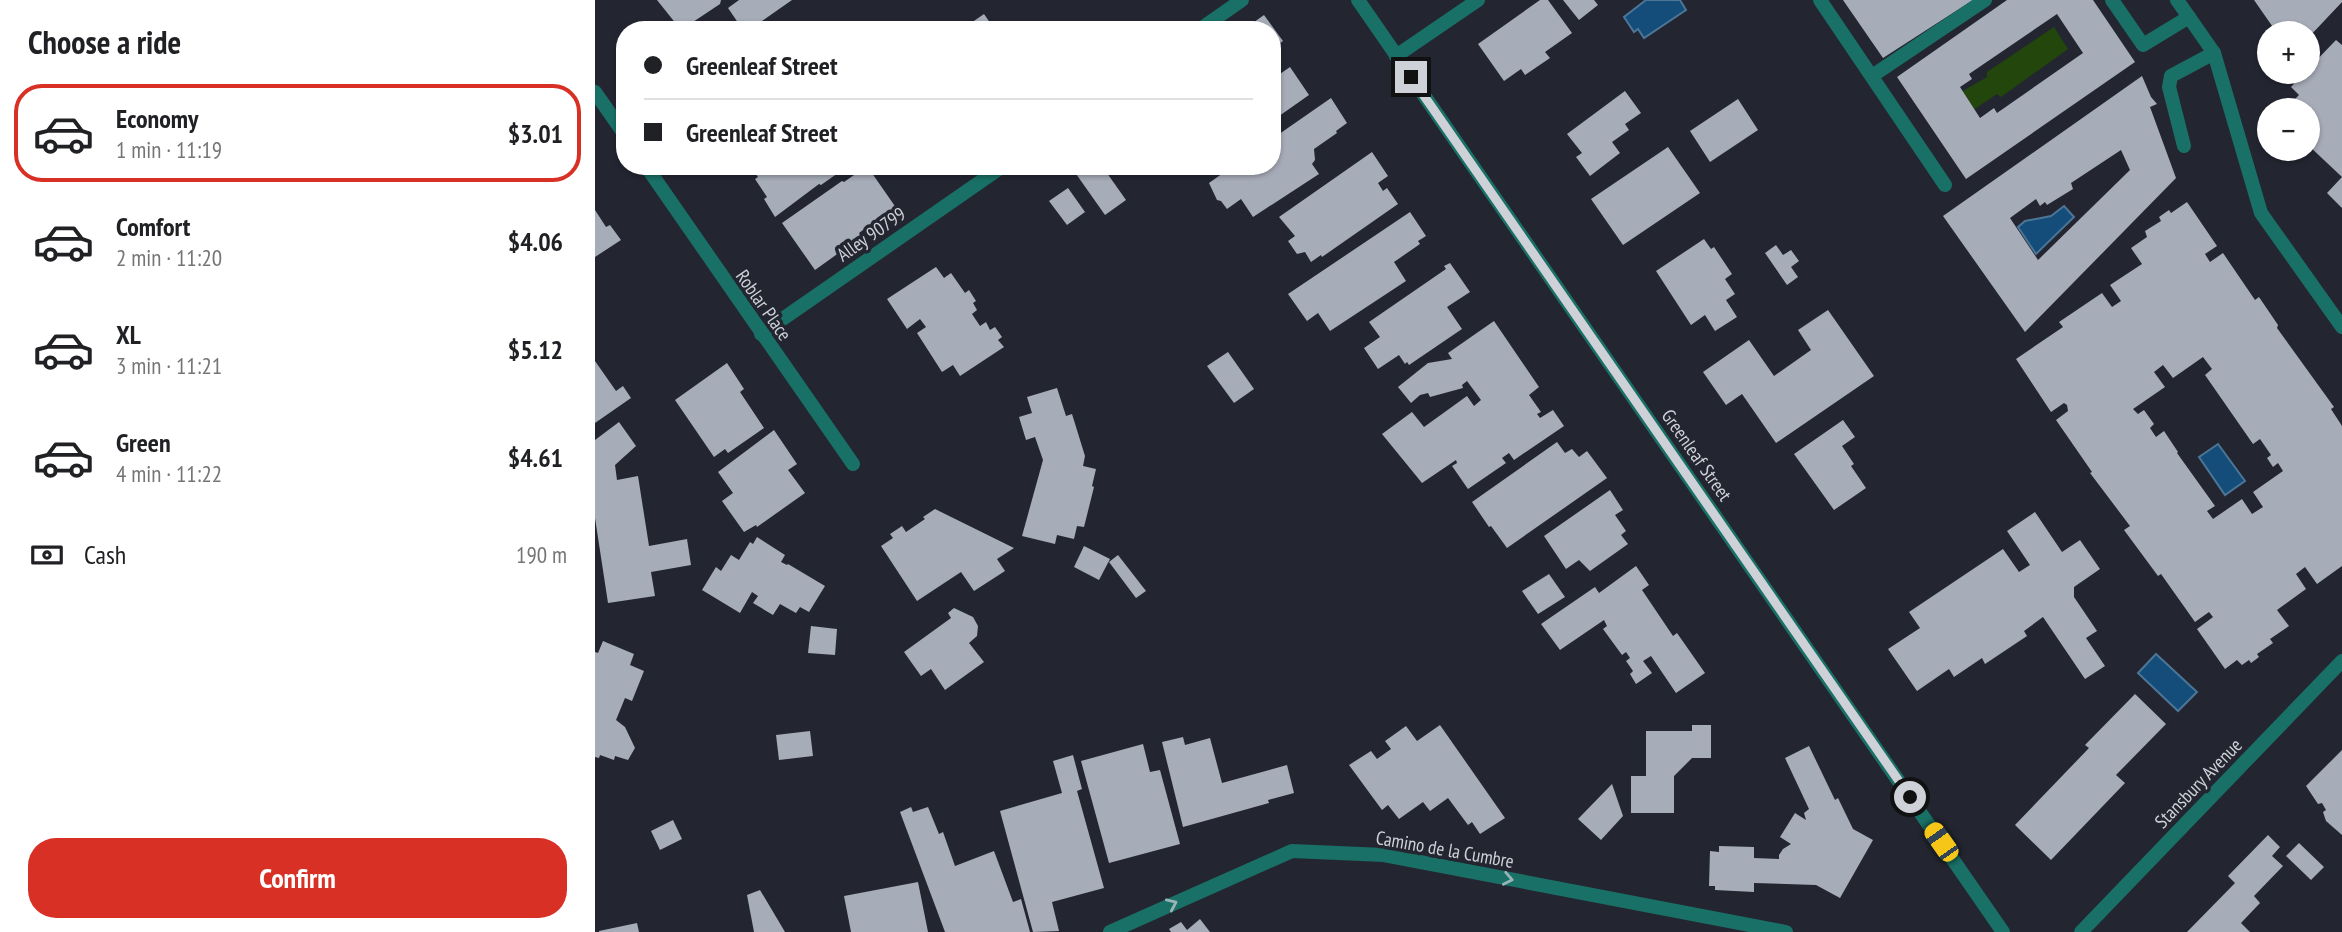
<!DOCTYPE html>
<meta charset="utf-8">
<style>
body{margin:0;font-family:"PT Sans Narrow",sans-serif;background:#f2f2f2;color:#202124;height:100vh;display:flex;flex-direction:column;font-size:26px;white-space:nowrap}
*{box-sizing:border-box;margin:0}
p{font-size:23px;color:#757577}
.icon{flex:none;width:38px;height:38px;fill:none;stroke:currentColor;stroke-width:2;stroke-linecap:round;stroke-linejoin:round}
.map{position:relative;flex:1;overflow:hidden}
.side{display:flex;flex-direction:column;background:#fff;width:595px}
.side>*{flex:none}
.guide{position:absolute;left:21px;top:21px;width:665px;height:154px;border-radius:28px;box-shadow:0 2px 5px #0004;display:grid;align-content:center;height:154px;padding:0 28px;background:#fff}
.tools{position:absolute;left:1662px;top:21px;display:grid;gap:14px}
.tools a{display:grid;place-items:center;width:63px;height:63px;border-radius:50%;background:#fff;box-shadow:0 2px 5px #0004;font-size:35px}
.end{position:absolute;width:32px;height:32px;margin:-16px;border:9px solid #cfd1d8;background:#111;box-shadow:0 0 0 4px #111}
.from{border-radius:50%}
.car{position:absolute;width:21px;height:42px;margin:-21px -10px;border-radius:9px;box-shadow:0 0 5px 2px #0007;background:linear-gradient(#f5c518 24%,#345 0 40%,#f5c518 0 76%,#345 0 86%,#f5c518 0)}
.guide b{display:flex;align-items:center;gap:24px;height:66px;font-size:26px}
.guide b+b{border-top:2px solid #e0e0e0}
.guide i{width:18px;height:18px;background:#202124}
ul{padding:0;list-style:none}
li{display:flex;align-items:center;gap:21px;height:98px;margin:0 14px 10px;padding:0 14px;border:4px solid transparent;border-radius:28px}
li div{flex:1}
li b{display:block;font-size:26px}
li em{font-style:normal;font-weight:800}
li.on{border-color:#d93025}
li>.icon{width:63px;height:63px;stroke-width:1.5}
h2{padding:0 28px;font-size:32px;line-height:84px}
.pay{display:flex;align-items:center;gap:18px;height:77px;padding:0 28px;font-size:26px}
.pay p{margin-inline-start:auto}
.action{display:flex;gap:14px;margin-top:auto;padding:14px 28px}
.action a{flex:1;height:80px;border-radius:28px;background:#d93025;color:#fff;font-size:28px;font-weight:800;line-height:80px;text-align:center}
main{display:flex;flex:1;min-height:0}
.map>svg:first-child{display:block}
.green{fill:#22460b}
.water{fill:#144d7a;stroke:#4c7596;stroke-width:2}
.building{fill:#a7acb9;fill-rule:evenodd}
.lines{fill:none;stroke-linecap:round;stroke-linejoin:round}
.lane{stroke:#197066;stroke-width:14}
.street{stroke:#197066;stroke-width:14}
.oneway{stroke:#98b4b6}
.route{stroke:#cfd1d8;stroke-width:9}
.labels{text-anchor:middle;dominant-baseline:central;stroke-width:7;stroke-linejoin:round;paint-order:stroke}
.street-label{font-size:19px;fill:#cfd1d8;stroke:#232631}
</style>
<main>
<section class="side">
<h2>Choose a ride</h2>
<ul>
<li class="on"><svg class="icon" aria-label="car" viewBox="0 0 24 24"><path d="M5 17H2v-5l4-1 3-4h7l3 4 3 1v5h-3M9 17h6M6 11h13"/><circle cx="7" cy="17" r="2"/><circle cx="17" cy="17" r="2"/></svg><div><b>Economy</b><p>1 min · 11:19</p></div><em>$3.01</em></li>
<li><svg class="icon" aria-label="car" viewBox="0 0 24 24"><path d="M5 17H2v-5l4-1 3-4h7l3 4 3 1v5h-3M9 17h6M6 11h13"/><circle cx="7" cy="17" r="2"/><circle cx="17" cy="17" r="2"/></svg><div><b>Comfort</b><p>2 min · 11:20</p></div><em>$4.06</em></li>
<li><svg class="icon" aria-label="car" viewBox="0 0 24 24"><path d="M5 17H2v-5l4-1 3-4h7l3 4 3 1v5h-3M9 17h6M6 11h13"/><circle cx="7" cy="17" r="2"/><circle cx="17" cy="17" r="2"/></svg><div><b>XL</b><p>3 min · 11:21</p></div><em>$5.12</em></li>
<li><svg class="icon" aria-label="car" viewBox="0 0 24 24"><path d="M5 17H2v-5l4-1 3-4h7l3 4 3 1v5h-3M9 17h6M6 11h13"/><circle cx="7" cy="17" r="2"/><circle cx="17" cy="17" r="2"/></svg><div><b>Green</b><p>4 min · 11:22</p></div><em>$4.61</em></li>
</ul>
<div class="pay"><svg class="icon" aria-label="cash" viewBox="0 0 24 24"><path d="M3 7h18v10H3z"/><circle cx="12" cy="12" r="2"/></svg>Cash<p>190 m</p></div>
<div class="action"><a>Confirm</a></div>
</section>
<div class="map">
<svg width="1747" height="932" viewBox="0 0 1747 932">
<rect width="100%" height="100%" fill="#232631"/>
<polygon class="green" points="1459,27 1473,49 1406,97 1402,94 1378,110 1366,92 1392,77 1392,72"/>
<g class="water">
<polygon points="1051,0 1085,0 1091,10 1049,38 1043,29 1039,32 1029,17"/>
<polygon points="1469,206 1479,217 1441,254 1423,227 1430,221 1456,216"/>
<polygon points="1623,444 1650,481 1630,495 1604,457"/>
<polygon points="1561,654 1602,692 1583,711 1543,673"/>
</g>
<g class="building">
<polygon points="62,0 126,0 125,4 86,30"/>
<polygon points="144,0 197,0 154,30 148,30 133,8"/>
<polygon points="945,0 953,0 977,33 950,52 955,58 930,75 926,69 909,81 883,44"/>
<polygon points="968,0 999,0 1003,5 984,20"/>
<polygon points="1248,0 1378,0 1288,58"/>
<path d="M1412 0H1498L1540 62 1371 179 1302 77ZM1462 14 1488 53 1402 113 1399 108 1385 118 1365 87 1377 79 1374 74Z"/>
<polygon points="1659,0 1747,0 1747,2 1713,38 1713,33 1682,33"/>
<polygon points="389,14 400,30 381,30 376,23"/>
<polygon points="669,15 688,41 677,49 677,30 648,30"/>
<polygon points="1741,40 1747,45 1747,208 1732,193 1747,177 1713,145 1713,110 1689,110 1704,95 1696,87 1710,72 1713,72 1713,69"/>
<polygon points="695,67 714,95 677,121 677,70 682,76"/>
<path d="M1547 76 1556 97 1562 104 1555 107 1581 178 1430 332 1348 216ZM1526 150 1535 170 1443 260 1415 218 1441 199 1445 206 1450 202 1452 205 1478 189 1476 183Z"/>
<polygon points="1030,91 1046,113 1030,124 1034,130 1017,142 1025,153 995,176 981,157 987,153 972,134"/>
<polygon points="736,98 752,123 741,131 742,133 719,149 720,160 717,164 724,174 658,217 646,199 632,209 626,201 622,200 614,183 638,166 677,166 677,139"/>
<polygon points="1143,99 1163,130 1115,162 1095,131"/>
<polygon points="1073,147 1105,193 1028,245 996,199"/>
<polygon points="777,152 793,176 783,183 788,191 792,188 803,204 727,257 726,255 716,262 710,252 702,254 693,241 700,236 684,217"/>
<polygon points="160,166 253,166 226,185 224,184 180,217 169,199 172,197 160,179 163,177 157,169"/>
<polygon points="272,166 304,212 280,229 276,224 264,233 266,237 220,270 187,223 247,181 249,182"/>
<polygon points="486,166 507,166 531,200 510,215 479,171"/>
<polygon points="473,188 490,212 472,225 454,201"/>
<path d="M1592 202 1622 246 1610 254 1615 262 1628 253 1660 300 1664 297 1683 325 1682 328 1739 407 1736 409 1747 426V566L1722 584 1710 567 1701 574 1711 589 1682 610 1694 626 1675 639 1678 643 1662 654 1664 657 1656 663 1654 660 1647 665 1642 660 1630 669 1602 629 1618 617 1614 612 1600 622 1566 574 1563 576 1529 530 1535 526 1495 473 1497 472 1461 420 1473 411 1472 405 1469 403 1456 412 1421 359 1468 327 1464 322 1507 293 1517 307 1526 301 1515 285 1547 264 1536 248 1552 237 1550 231 1566 221 1564 217 1574 210 1576 213ZM1608 357 1617 369 1610 375 1658 444 1665 439 1676 455 1672 458 1678 467 1683 463 1688 471 1658 492 1668 507 1657 514 1647 499 1618 519 1612 511 1620 506 1582 453 1583 452 1569 431 1561 437 1555 428 1559 424 1549 410 1543 414 1538 409 1570 387 1559 372 1568 365 1578 378Z"/>
<polygon points="0,210 11,227 15,225 26,240 0,257"/>
<polygon points="815,212 831,236 823,241 825,244 799,262 811,281 735,331 723,313 712,321 693,294"/>
<polygon points="1109,239 1116,249 1119,247 1137,274 1130,279 1140,294 1131,300 1142,317 1120,331 1110,315 1096,325 1061,271"/>
<polygon points="1181,245 1188,255 1196,250 1204,261 1196,267 1203,277 1192,285 1170,253"/>
<polygon points="855,263 875,292 852,307 867,329 814,365 812,362 810,364 804,355 783,369 769,348 785,337 774,322 851,269 849,266"/>
<polygon points="341,267 349,278 356,273 370,293 374,290 381,301 378,303 382,310 377,314 385,326 391,322 395,330 400,327 407,337 403,340 409,347 365,376 358,365 347,372 322,333 331,327 325,319 312,329 292,299"/>
<polygon points="1233,310 1279,376 1181,443 1147,394 1131,405 1108,372 1154,340 1179,376 1216,350 1203,330"/>
<polygon points="899,321 944,387 934,395 946,412 942,414 945,418 958,410 969,426 919,460 914,453 907,458 911,463 873,489 857,466 862,463 861,460 827,483 787,434 817,412 829,427 872,396 879,406 886,400 872,381 867,385 868,388 835,397 833,393 825,395 816,403 803,387 833,363 857,359 853,353"/>
<polygon points="633,352 659,389 639,403 612,366"/>
<polygon points="0,361 21,391 28,386 36,398 0,423"/>
<polygon points="132,363 149,389 145,392 169,428 133,453 130,449 119,457 80,400"/>
<polygon points="462,388 471,416 477,414 490,456 488,466 501,469 497,486 499,487 489,527 482,526 479,539 462,535 460,544 427,536 448,460 440,437 431,440 424,417 437,413 432,397"/>
<polygon points="1248,420 1260,437 1247,446 1259,464 1256,466 1271,488 1239,510 1199,454"/>
<polygon points="24,422 41,446 20,465 22,480 43,476 54,546 92,539 96,565 56,572 60,596 13,603 0,518 0,440"/>
<polygon points="179,430 202,464 193,470 210,493 162,527 161,525 149,532 127,501 138,493 123,472"/>
<polygon points="962,442 970,453 977,449 984,457 992,451 1012,478 912,548 896,526 894,527 877,502"/>
<polygon points="1015,490 1028,510 1020,515 1031,531 1026,535 1033,544 995,571 984,560 971,569 949,536"/>
<polygon points="340,509 419,548 402,559 410,571 379,591 366,572 322,601 286,546 298,538 295,534 307,526 311,532 330,519 328,517"/>
<polygon points="1440,512 1467,552 1485,540 1505,569 1479,587 1479,597 1502,631 1491,638 1510,666 1490,679 1448,617 1429,631 1432,636 1390,664 1387,658 1359,677 1354,669 1322,691 1293,649 1325,628 1314,612 1408,549 1424,572 1435,565 1412,531"/>
<polygon points="162,537 190,555 186,562 192,565 193,564 230,586 214,612 205,607 201,613 185,604 178,615 158,603 163,596 157,592 145,613 107,590 121,567 126,571 136,555 144,560 155,542 158,544"/>
<polygon points="489,546 515,559 504,580 479,567"/>
<polygon points="523,555 551,591 541,598 514,562"/>
<polygon points="1041,566 1054,585 1047,590 1078,636 1082,633 1110,673 1081,693 1056,656 1048,661 1057,673 1041,684 1035,674 1038,671 1031,661 1035,658 1031,652 1027,655 1008,629 1012,626 1009,620 965,650 946,624 1000,587 1004,593"/>
<polygon points="954,574 970,597 943,614 927,591"/>
<polygon points="359,608 378,617 383,626 382,636 374,643 389,662 350,690 336,669 326,676 309,652 356,618 353,613"/>
<polygon points="216,626 242,629 240,655 213,653"/>
<polygon points="8,641 39,654 35,665 49,671 37,701 30,698 21,720 30,727 40,748 33,760 20,756 19,760 5,755 4,758 0,757 0,652 3,653"/>
<polygon points="1540,694 1571,724 1521,775 1530,783 1456,860 1420,825 1494,748 1490,745"/>
<polygon points="845,725 910,818 885,834 877,822 873,825 853,798 835,811 828,802 804,819 793,805 787,810 754,765 776,751 782,759 796,749 790,741 811,726 822,741"/>
<polygon points="1097,725 1116,725 1116,758 1097,758 1079,776 1079,813 1036,813 1036,776 1051,776 1051,731 1097,731"/>
<polygon points="215,731 218,756 184,760 181,735"/>
<polygon points="588,737 590,745 615,738 627,783 692,765 699,793 673,800 674,803 588,827 567,742"/>
<polygon points="548,744 555,772 565,770 585,844 514,863 486,761"/>
<polygon points="1214,746 1240,800 1243,798 1258,829 1278,840 1245,898 1221,885 1159,883 1159,892 1120,890 1120,886 1114,886 1115,851 1124,852 1124,846 1159,847 1159,858 1184,859 1184,855 1188,849 1196,844 1185,837 1200,813 1211,820 1209,813 1214,809 1190,758"/>
<polygon points="1747,750 1747,835 1731,821 1728,812 1731,810 1727,803 1723,804 1711,786"/>
<polygon points="478,755 487,789 482,791 509,888 457,902 464,931 438,932 405,811 467,793 458,761"/>
<polygon points="1017,784 1028,816 1006,840 983,819"/>
<polygon points="316,807 318,812 333,807 344,834 348,832 360,866 399,851 418,902 426,899 435,932 350,932 305,812"/>
<polygon points="78,820 87,839 65,850 56,831"/>
<polygon points="1673,835 1685,847 1677,856 1688,866 1659,896 1665,903 1646,923 1655,932 1592,932 1640,883 1633,876"/>
<polygon points="1704,843 1729,867 1716,880 1691,856"/>
<polygon points="323,882 333,932 256,932 249,896"/>
<polygon points="165,890 190,932 159,932 152,895"/>
<polygon points="605,919 615,932 576,932 574,929 586,922 592,930"/>
<polygon points="42,923 44,932 4,932 4,931"/>
</g>
<g class="lines">
<g class="lane">
<polyline points="1225,0 1350,185"/>
<polyline points="1517,0 1548,45 1594,17"/>
<polyline points="604,30 647,0"/>
<polyline points="801,56 883,0"/>
<polyline points="1277,76 1390,0"/>
<polyline points="1589,146 1574,87 1576,76 1619,53"/>
<polyline points="166,334 408,166"/>
</g>
<g class="street">
<polyline points="763,0 1408,932"/>
<polyline points="1582,0 1619,53 1666,213 1747,327"/>
<polyline points="0,92 30,135"/>
<polyline points="51,166 258,464"/>
<polyline points="515,932 697,851 789,855 1191,932"/>
<polyline points="1486,932 1747,661"/>
</g>
</g>
<defs><path id="oneway-chevron" d="M-2-3.5L2.5 0L-2 3.5" fill="none" stroke-width="1.6" stroke-linecap="round" stroke-linejoin="round" transform="scale(1.75)"/></defs>
<g class="oneway">
<use href="#oneway-chevron" transform="translate(913 879) rotate(11)"/>
<use href="#oneway-chevron" transform="translate(577 904) rotate(-24)"/>
</g>
<g class="lines">
<polyline class="route" points="816,77 1315,797"/>
</g>
<g class="labels">
<g class="street-label">
<text transform="translate(276 234) rotate(-35)">Alley 90799</text>
<text transform="translate(169 305) rotate(55)">Roblar Place</text>
<text transform="translate(1102 455) rotate(55)">Greenleaf Street</text>
<text transform="translate(1603 783) rotate(-46)">Stansbury Avenue</text>
<text transform="translate(850 849) rotate(10)">Camino de la Cumbre</text>
</g>
</g>
</svg>
<div class="tools">
<a>+</a>
<a>−</a>
</div>
<i class="end from" style="left:1315px;top:797px"></i>
<i class="end" style="left:816px;top:77px"></i>
<i class="car" style="left:1346px;top:842px;rotate:325deg"></i>
<div class="guide">
<b><i class="from"></i>Greenleaf Street</b>
<b><i></i>Greenleaf Street</b>
</div>
</div>
</main>
